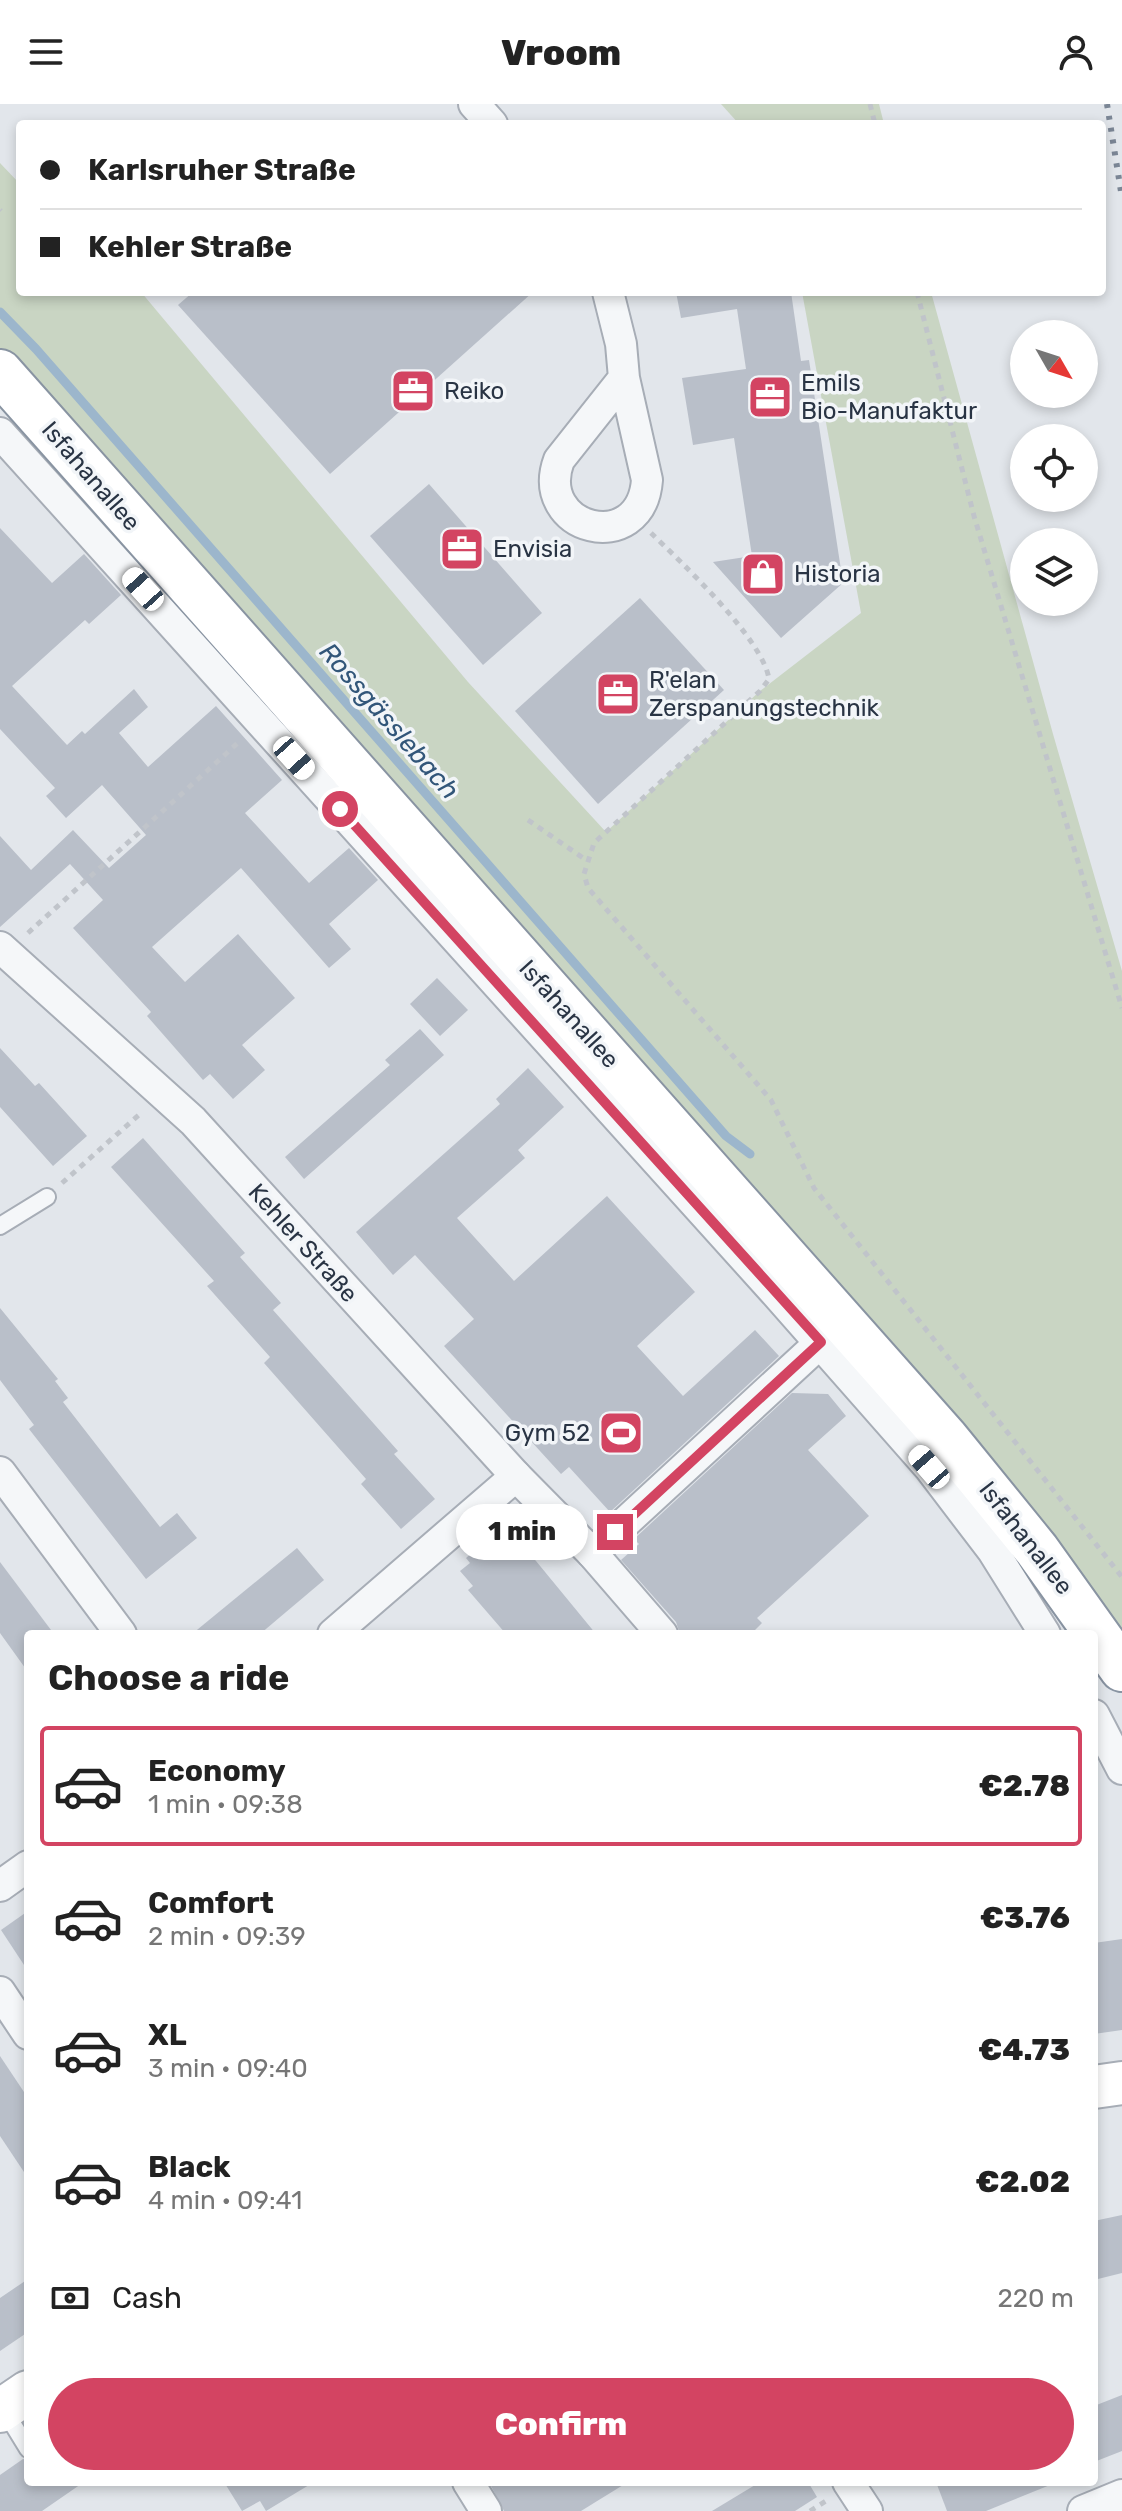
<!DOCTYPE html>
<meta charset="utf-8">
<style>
body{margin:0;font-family:Rubik,sans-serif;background:#f2f2f2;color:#222;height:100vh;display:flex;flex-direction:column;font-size:30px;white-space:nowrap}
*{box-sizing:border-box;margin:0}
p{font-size:26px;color:#767676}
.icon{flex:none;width:44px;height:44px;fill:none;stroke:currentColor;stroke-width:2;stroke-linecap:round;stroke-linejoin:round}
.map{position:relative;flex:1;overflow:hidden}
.details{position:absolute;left:24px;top:1526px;width:1074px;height:856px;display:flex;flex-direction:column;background:#fff;border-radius:8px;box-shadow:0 4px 12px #0003}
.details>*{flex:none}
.hud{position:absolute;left:16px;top:16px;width:1090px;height:176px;border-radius:8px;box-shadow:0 4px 12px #0003;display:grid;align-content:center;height:176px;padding:0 24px;background:#fff}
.needle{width:52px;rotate:129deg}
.buttons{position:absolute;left:1010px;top:216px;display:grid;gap:16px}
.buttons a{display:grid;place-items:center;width:88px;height:88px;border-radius:50%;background:#fff;box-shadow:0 4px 12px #0003;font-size:40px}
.end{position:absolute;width:36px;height:36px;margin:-18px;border:10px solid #d34462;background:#fff;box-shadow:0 0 0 4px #fff}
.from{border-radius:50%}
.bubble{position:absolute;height:56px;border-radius:28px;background:#fff;box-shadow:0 4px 12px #0003;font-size:26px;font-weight:800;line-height:56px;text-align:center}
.car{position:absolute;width:24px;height:48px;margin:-24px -12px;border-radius:10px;box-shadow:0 0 6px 2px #0007;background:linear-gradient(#fff 24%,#345 0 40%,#fff 0 76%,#345 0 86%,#fff 0)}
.hud b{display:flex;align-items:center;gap:28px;height:76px;font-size:30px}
.hud b+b{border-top:2px solid #e0e0e0}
.hud i{width:20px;height:20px;background:#222}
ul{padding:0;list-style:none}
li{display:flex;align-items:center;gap:24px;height:120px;margin:0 16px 12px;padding:0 8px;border:4px solid transparent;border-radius:8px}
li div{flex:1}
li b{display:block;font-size:30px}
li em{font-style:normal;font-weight:800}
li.active{border-color:#d34462}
li>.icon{width:72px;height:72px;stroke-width:1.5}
h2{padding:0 24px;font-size:36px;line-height:96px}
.pay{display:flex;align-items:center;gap:20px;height:88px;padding:0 24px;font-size:30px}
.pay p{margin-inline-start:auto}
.action{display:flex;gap:16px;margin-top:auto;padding:16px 24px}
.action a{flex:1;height:92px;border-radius:48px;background:#d34462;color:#fff;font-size:32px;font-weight:800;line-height:92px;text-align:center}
header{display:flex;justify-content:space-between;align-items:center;height:104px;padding:0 24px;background:#fff;font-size:36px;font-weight:800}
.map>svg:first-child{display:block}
.green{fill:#c9d5c3}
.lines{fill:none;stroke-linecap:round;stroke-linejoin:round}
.stream{stroke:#9cb6cc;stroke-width:9}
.building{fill:#b9bfc9}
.lane-casing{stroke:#a7adb6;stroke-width:20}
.street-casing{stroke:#a7adb6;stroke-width:34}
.secondary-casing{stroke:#a7adb6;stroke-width:46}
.highway-casing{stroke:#8994a2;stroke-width:48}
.path{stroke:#c0c4ca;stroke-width:5;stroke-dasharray:6 6;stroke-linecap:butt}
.lane{stroke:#f5f7f9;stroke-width:16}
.street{stroke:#f5f7f9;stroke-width:30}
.secondary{stroke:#fff;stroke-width:42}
.highway{stroke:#fff;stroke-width:44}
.rail{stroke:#7b8695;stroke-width:6;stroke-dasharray:4 8;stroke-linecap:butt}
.route{stroke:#d34462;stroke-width:10}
.labels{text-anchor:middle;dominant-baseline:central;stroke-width:7;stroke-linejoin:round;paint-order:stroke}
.poi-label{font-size:24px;fill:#293444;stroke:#f2f5f8;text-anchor:start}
.street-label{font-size:24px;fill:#293444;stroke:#f2f5f8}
.water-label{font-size:26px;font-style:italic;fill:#325679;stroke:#f2f5f8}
</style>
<header><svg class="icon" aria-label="menu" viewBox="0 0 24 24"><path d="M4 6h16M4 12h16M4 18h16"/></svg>Vroom<svg class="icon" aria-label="person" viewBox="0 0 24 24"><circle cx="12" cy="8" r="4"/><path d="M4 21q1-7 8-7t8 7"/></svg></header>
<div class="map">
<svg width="1122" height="2407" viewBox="0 0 1122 2407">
<rect width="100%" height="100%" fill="#e2e6eb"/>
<g class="green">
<polygon points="721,0 879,0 884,20 739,20"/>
<polygon points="0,59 20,80 20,188 141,188 468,578 606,728 760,587 861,509 802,188 931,188 1053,630 1122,867 1122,1534 1055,1432 1005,1372 799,1139 588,908 0,244"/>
</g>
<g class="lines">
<polyline class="stream" points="0,208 36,245 726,1032 750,1050"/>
</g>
<g class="building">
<polygon points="193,188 533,188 330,370 178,201"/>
<polygon points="676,188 791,188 801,257 809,256 843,479 781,534 713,458 752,452 734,334 693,341 682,274 746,265 737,205 681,214"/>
<polygon points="429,380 542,509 483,561 370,432"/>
<polygon points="0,424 52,479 84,450 121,491 89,520 85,516 12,582 67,641 82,627 85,630 134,585 148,603 119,629 148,663 216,602 282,676 245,709 309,779 349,744 378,776 329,820 351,845 329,864 241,764 152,843 185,878 238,830 295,894 242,941 265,966 233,995 210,970 203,976 147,912 151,908 73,824 103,796 70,760 0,823 0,732 31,766 73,726 109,764 146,731 102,681 66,714 46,692 55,684 0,625"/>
<polygon points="640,494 724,586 598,700 515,607"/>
<polygon points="437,874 468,906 440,932 410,900"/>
<polygon points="420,925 444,951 304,1075 285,1053 390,961 385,956"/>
<polygon points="0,944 35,982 39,979 87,1032 53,1062 0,1003"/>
<polygon points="528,964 564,1003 518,1046 525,1054 457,1114 514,1177 607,1092 695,1188 637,1242 683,1292 755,1226 779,1252 610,1408 569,1363 561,1370 444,1242 474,1215 415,1151 393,1171 356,1128 500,1000 496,995"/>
<polygon points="143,1034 245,1149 240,1153 281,1199 273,1206 398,1347 394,1350 435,1395 401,1425 361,1380 366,1375 264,1259 270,1253 207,1182 214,1177 111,1063"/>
<polygon points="0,1204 58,1275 55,1277 68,1294 63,1298 160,1423 177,1409 197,1434 146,1475 29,1325 34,1321 0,1276"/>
<polygon points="792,1289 828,1290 846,1312 808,1346 869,1412 757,1514 762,1519 751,1530 680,1530 676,1518 621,1456 639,1440 634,1435"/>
<polygon points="501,1429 516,1446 521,1441 536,1457 596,1530 506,1530 468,1486 473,1482 460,1467 470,1459 466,1454 489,1434 491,1438"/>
<polygon points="297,1444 324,1476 260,1530 192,1530"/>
<polygon points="0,1458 54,1530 28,1530 28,1568 0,1529"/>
<polygon points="28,1807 28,1867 1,1826"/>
<polygon points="1122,1835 1122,1926 1094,1930 1094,1839"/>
<polygon points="0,1952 28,1994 28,2074 0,2032"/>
<polygon points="1122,2111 1122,2169 1094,2176 1094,2117"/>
<polygon points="28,2175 28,2228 0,2247 0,2194"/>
<polygon points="1122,2291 1122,2347 1094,2358 1094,2302"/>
<polygon points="23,2355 28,2356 28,2378 84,2378 42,2407 0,2407 0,2371"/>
<polygon points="224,2378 314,2378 266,2407 260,2397 242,2407"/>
<polygon points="489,2378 628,2378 581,2407 504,2407"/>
<polygon points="760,2378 808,2378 817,2393 795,2407 712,2407"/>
<polygon points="936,2378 1055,2378 1055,2379 986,2407 947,2407"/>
</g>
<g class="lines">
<g class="lane-casing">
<g id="lane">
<polyline points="0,1122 47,1093"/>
<polyline points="4,2306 28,2345"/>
</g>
</g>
<g class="street-casing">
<g id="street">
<polyline points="474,0 492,20"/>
<path d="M608 188 621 240 624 274 647 376C641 454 533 426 559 356L624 274"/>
<polyline points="0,329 774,1187 929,1363 993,1447 1045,1530"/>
<polyline points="0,843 193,1017 516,1372 592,1449 662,1530"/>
<polyline points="0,1368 121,1530"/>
<polyline points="592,1449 821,1238"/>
<polyline points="333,1530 516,1372"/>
<polyline points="1094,1611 1122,1665"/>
<polyline points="0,1782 28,1762"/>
<polyline points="0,1888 28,1930"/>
<polyline points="468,2378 486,2407"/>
<polyline points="848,2378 867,2407"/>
<polyline points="1083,2407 1122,2391"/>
</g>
</g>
<g class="secondary-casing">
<g id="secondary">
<polyline points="1094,1983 1122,1979"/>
<polyline points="0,2307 28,2288"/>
</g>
</g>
<g class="highway-casing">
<polyline id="highway" points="0,268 946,1334 1037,1446 1122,1565"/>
</g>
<g class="path">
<polyline points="870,0 875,20"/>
<polyline points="0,106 1,107"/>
<polyline points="917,188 974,412 1122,904"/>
<path d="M651 429C681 458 763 535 769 575L760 587 594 739 584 770 588 784 771 996 814 1084 1122 1473"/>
<polyline points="528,716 586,756"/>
<polyline points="28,829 240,637"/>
<polyline points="62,1079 141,1009"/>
<polyline points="810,2407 826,2397"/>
</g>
<use href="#lane" class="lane"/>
<use href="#street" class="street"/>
<use href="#secondary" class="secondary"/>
<use href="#highway" class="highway"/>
<polyline class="rail" points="1107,0 1122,94"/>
</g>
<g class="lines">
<polyline class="route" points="340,705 821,1238 615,1428"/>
</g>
<defs>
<g id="office-square" transform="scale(2.3)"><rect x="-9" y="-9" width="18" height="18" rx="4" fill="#d34462" stroke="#f2f5f8"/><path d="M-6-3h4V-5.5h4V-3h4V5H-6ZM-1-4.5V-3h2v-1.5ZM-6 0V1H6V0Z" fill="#fff"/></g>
<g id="shop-square" transform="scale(2.3)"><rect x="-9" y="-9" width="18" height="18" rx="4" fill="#d34462" stroke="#f2f5f8"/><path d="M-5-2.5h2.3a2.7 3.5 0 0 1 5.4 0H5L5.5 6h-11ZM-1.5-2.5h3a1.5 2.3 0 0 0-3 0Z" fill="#fff"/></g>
<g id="stadium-square" transform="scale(2.3)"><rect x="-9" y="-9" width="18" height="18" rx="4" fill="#d34462" stroke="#f2f5f8"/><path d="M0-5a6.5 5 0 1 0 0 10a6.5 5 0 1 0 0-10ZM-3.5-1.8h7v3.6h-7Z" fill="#fff"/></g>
</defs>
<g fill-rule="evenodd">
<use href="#office-square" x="413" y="287"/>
<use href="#office-square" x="770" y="293"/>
<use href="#office-square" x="462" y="445"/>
<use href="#shop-square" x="763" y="470"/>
<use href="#office-square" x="618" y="590"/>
<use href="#stadium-square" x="621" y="1329"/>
</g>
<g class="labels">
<g class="poi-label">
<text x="801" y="279">Emils<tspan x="801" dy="28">Bio-Manufaktur</tspan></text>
<text x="444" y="287">Reiko</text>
<text x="493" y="445">Envisia</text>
<text x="794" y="470">Historia</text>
<text x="649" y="576">R'elan<tspan x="649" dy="28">Zerspanungstechnik</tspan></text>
<text x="590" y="1329" text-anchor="end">Gym 52</text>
</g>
<g class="street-label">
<text transform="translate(91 372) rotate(49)">Isfahanallee</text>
<text transform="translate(569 910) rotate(48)">Isfahanallee</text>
<text transform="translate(303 1139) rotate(48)">Kehler Straße</text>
<text transform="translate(1026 1434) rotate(52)">Isfahanallee</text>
</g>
<g class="water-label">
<text transform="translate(389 617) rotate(49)">Rossgässlebach</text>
</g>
</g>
</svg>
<div class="buttons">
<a><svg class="needle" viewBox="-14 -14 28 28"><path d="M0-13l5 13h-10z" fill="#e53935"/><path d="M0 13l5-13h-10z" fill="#767676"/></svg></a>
<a><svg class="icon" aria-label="locate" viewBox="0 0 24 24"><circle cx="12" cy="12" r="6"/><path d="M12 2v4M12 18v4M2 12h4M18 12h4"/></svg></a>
<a><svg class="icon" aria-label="layers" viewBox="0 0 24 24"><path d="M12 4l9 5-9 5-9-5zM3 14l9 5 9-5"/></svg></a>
</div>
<i class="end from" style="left:340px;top:705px"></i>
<i class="end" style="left:615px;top:1428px"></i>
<div class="bubble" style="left:456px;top:1400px;width:132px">1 min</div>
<i class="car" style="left:143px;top:485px;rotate:318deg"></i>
<i class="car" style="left:294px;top:654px;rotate:138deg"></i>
<i class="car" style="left:929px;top:1363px;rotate:319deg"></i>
<div class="hud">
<b><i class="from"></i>Karlsruher Straße</b>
<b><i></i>Kehler Straße</b>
</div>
<section class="details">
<h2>Choose a ride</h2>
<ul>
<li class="active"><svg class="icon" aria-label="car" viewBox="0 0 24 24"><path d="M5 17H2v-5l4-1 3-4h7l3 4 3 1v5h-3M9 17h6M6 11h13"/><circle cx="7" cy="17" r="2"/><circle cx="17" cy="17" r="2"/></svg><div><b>Economy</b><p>1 min · 09:38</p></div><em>€2.78</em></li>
<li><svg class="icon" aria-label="car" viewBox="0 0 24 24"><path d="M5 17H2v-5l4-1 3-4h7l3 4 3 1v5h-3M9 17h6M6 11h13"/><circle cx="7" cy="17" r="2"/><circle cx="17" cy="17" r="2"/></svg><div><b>Comfort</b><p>2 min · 09:39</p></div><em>€3.76</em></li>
<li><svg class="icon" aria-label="car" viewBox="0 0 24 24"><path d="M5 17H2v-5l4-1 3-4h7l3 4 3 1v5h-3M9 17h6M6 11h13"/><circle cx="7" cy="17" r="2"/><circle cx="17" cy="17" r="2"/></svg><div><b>XL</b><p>3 min · 09:40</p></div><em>€4.73</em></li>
<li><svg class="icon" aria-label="car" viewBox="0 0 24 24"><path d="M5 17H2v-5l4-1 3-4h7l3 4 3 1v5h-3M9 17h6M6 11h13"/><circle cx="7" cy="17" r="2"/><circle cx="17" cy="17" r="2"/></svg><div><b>Black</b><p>4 min · 09:41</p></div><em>€2.02</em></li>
</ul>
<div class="pay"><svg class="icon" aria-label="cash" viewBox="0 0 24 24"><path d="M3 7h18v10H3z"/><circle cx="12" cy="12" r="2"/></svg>Cash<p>220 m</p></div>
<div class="action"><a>Confirm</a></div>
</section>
</div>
